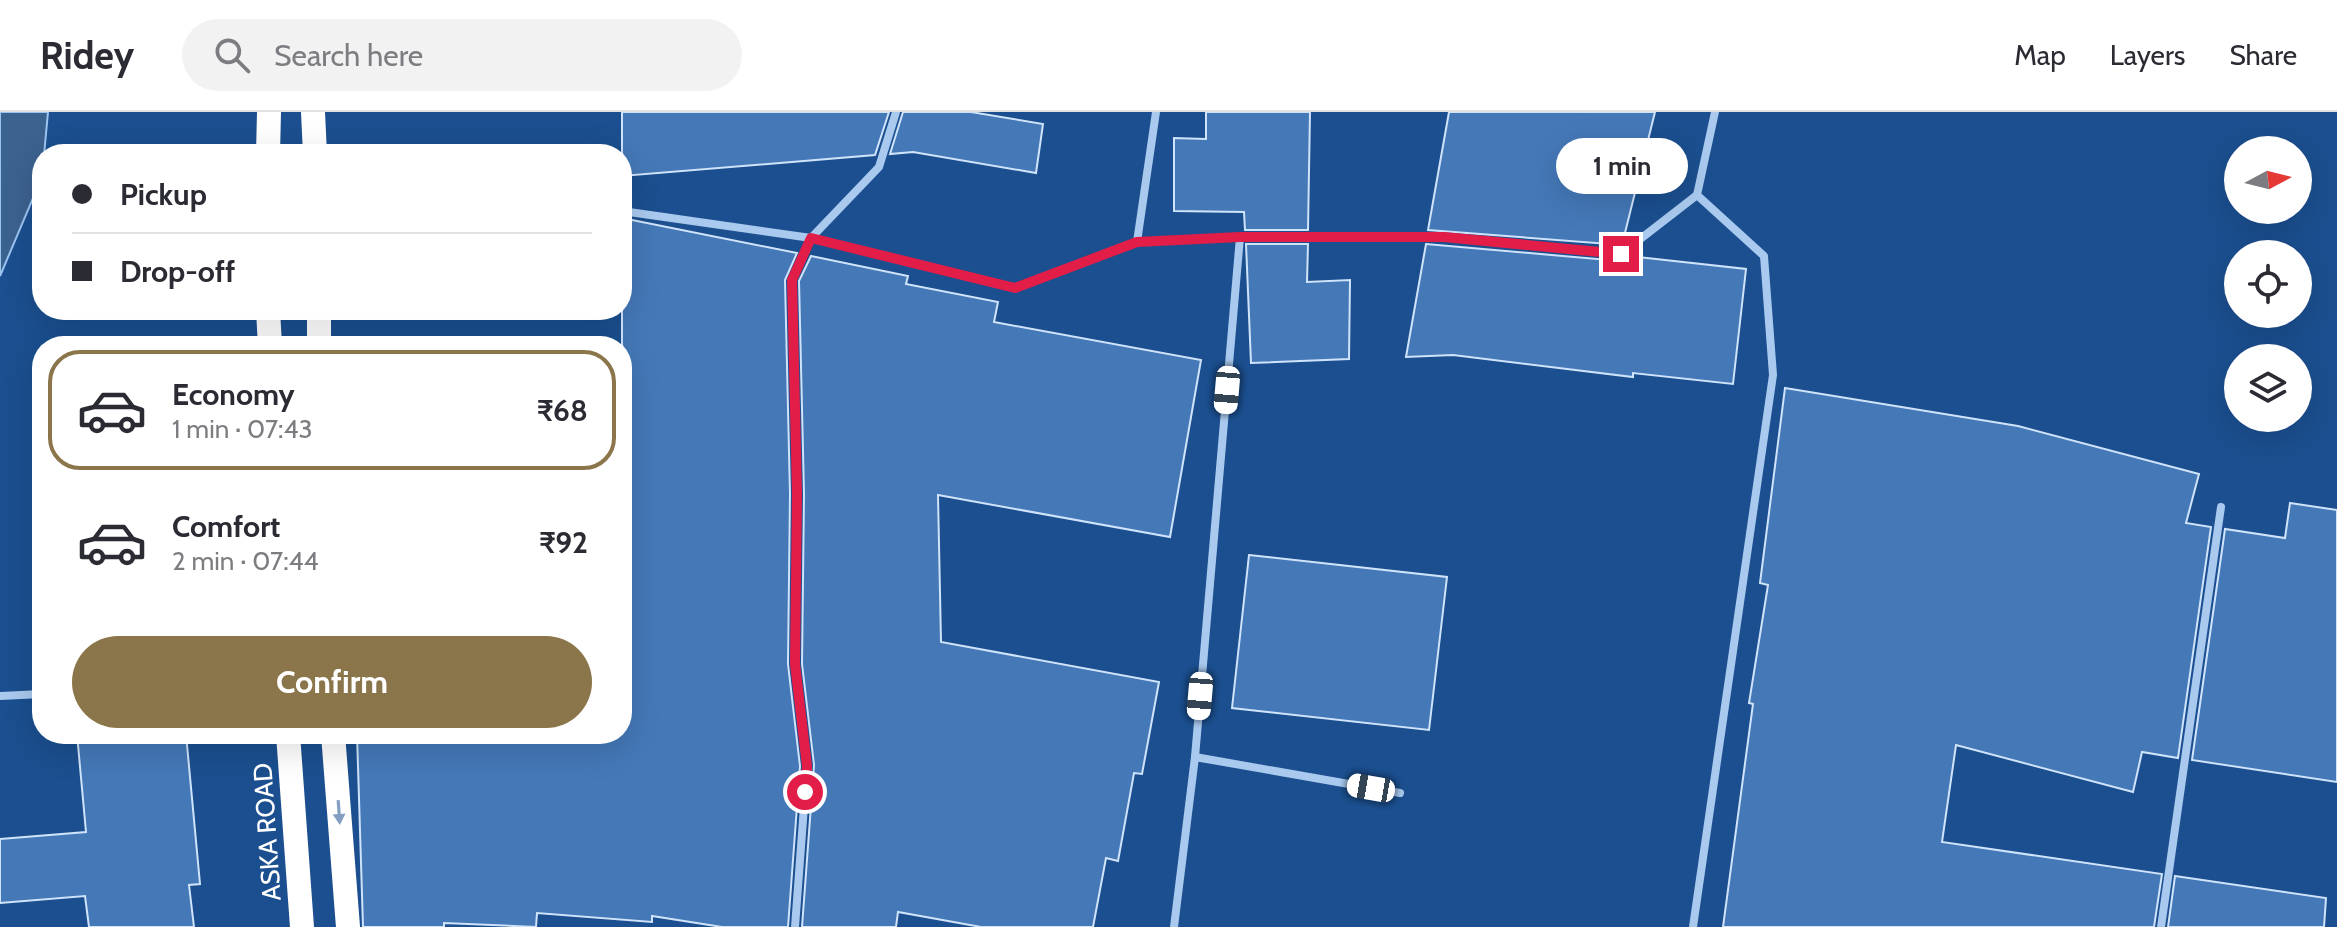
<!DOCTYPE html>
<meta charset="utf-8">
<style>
body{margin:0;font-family:Cabin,sans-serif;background:#f2f2f3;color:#2b2b33;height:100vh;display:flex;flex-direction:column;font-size:30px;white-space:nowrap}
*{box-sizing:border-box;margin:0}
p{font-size:26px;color:#7c7c81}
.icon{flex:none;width:44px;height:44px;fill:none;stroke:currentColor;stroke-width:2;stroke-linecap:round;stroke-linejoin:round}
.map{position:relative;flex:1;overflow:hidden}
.drawer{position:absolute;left:32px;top:224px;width:600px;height:408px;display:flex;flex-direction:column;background:#fff;border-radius:32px;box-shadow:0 8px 32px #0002}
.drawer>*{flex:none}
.top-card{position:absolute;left:32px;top:32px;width:600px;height:176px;border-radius:32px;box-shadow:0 8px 32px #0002;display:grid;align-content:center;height:176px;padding:0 40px;background:#fff}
.needle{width:52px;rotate:83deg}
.buttons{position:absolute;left:2224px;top:24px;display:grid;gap:16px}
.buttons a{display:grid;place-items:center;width:88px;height:88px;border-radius:50%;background:#fff;box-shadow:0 8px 32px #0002;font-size:40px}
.end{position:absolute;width:36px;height:36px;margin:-18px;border:10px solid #e11d48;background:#fff;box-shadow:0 0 0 4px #fff}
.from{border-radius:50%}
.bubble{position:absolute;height:56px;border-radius:28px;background:#fff;box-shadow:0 8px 32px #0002;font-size:26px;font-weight:700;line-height:56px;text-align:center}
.car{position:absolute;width:24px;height:48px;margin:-24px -12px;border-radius:10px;box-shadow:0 0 6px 2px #0007;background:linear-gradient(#fff 24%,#345 0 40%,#fff 0 76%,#345 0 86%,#fff 0)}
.top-card b{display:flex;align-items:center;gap:28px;height:76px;font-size:30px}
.top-card b+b{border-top:2px solid #e1e1e2}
.top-card i{width:20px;height:20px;background:#2b2b33}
ul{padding:14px 0 0;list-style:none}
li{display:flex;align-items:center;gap:24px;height:120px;margin:0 16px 12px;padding:0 24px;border:4px solid transparent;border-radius:32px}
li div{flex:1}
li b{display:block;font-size:30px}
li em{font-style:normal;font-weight:700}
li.current{border-color:#8a764a}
li>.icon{width:72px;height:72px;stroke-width:1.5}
.cta{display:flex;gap:16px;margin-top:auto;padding:16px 40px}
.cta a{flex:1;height:92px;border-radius:48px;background:#8a764a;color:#fff;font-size:32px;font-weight:700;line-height:92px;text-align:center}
header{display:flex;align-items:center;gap:48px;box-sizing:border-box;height:112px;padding:0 40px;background:#fff;border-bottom:2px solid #e1e1e2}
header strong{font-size:38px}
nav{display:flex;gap:44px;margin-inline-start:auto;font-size:28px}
.search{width:560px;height:72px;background:#f2f2f3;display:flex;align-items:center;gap:20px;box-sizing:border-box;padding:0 28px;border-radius:44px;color:#7c7c81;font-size:30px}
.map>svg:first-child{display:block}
.water{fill:#3c6290;stroke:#9cc4f0;stroke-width:2}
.building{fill:#4478b7;stroke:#cfe3fa;stroke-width:2}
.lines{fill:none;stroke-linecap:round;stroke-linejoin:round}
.street{stroke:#a9c9ee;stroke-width:8}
.highway{stroke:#fff;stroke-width:24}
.oneway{fill:#829ec1}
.route{stroke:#e11d48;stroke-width:10}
.labels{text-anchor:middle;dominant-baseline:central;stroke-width:6;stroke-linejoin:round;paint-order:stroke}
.street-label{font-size:26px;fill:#fff;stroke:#1b4f8f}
</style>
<header>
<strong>Ridey</strong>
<div class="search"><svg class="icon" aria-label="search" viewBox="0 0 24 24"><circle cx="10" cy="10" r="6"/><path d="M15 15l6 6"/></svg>Search here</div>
<nav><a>Map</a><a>Layers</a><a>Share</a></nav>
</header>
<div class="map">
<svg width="2337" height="815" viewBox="0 0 2337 815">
<rect width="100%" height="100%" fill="#1b4f8f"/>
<polygon class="water" points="0,0 48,0 42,65 0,164"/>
<g class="building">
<polygon points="622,0 889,0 875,43 622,64"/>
<polygon points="903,0 971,0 1043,12 1036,61 913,40 890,42"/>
<polygon points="1206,0 1310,0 1308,118 1245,118 1244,100 1174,99 1174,26 1206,27"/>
<polygon points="1449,0 1655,0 1622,133 1428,118"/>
<polygon points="622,106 797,141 785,168 790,382 788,552 800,654 788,815 722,815 652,804 652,810 537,801 536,815 444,811 444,815 363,815 357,622 622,622"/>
<polygon points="1246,132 1308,132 1307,170 1350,168 1349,247 1251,251"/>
<polygon points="1426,132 1620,149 1629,144 1746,157 1733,272 1633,261 1633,265 1453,243 1406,245"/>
<polygon points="811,144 908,164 906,172 998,190 994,210 1201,248 1170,425 938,383 941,530 1159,570 1142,662 1134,661 1118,749 1106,746 1093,815 981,815 898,800 896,815 802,815 814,653 802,552 804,382 799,169"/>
<polygon points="1785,276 2018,314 2199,362 2186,411 2211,415 2178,646 2142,640 2133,680 1956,633 1942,730 2162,762 2154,815 1723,815 1753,592 1749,591 1768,473 1760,471"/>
<polygon points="2290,391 2337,398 2337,670 2192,648 2225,417 2285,426"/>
<polygon points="1249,443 1447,465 1429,618 1232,596"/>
<polygon points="77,622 186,622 200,772 189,773 194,815 89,815 85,784 0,791 0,727 86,720"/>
<polygon points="2175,764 2326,786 2324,815 2168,815"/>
</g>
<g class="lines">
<g class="street">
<polyline points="622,99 811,126 879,55 896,0"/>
<polyline points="1137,130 1156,0"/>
<polyline points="0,584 42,582"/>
<polyline points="1195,645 1240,125"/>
<polyline points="795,815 807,654 795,552 797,382 792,168 811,126 1015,176 1137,130 1240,125 1444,125 1621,142 1697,83"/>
<polyline points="1174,815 1195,645 1400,681"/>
<polyline points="1693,815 1773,263 1764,144 1697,83 1715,0"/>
<polyline points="2161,815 2221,395"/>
</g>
<g class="highway">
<polyline points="313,0 315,42"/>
<polyline points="268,42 269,0"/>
<polyline points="268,198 270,234"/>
<polyline points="319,198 319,234"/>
<polyline points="288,622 302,815"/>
<polyline points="333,622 348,815"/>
</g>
</g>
<defs><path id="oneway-solid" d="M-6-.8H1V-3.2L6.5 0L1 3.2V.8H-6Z" transform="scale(2)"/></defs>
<use class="oneway" href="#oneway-solid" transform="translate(339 700) rotate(86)"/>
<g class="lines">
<polyline class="route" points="805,680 807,654 795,552 797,382 792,168 811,126 1015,176 1137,130 1240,125 1444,125 1621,142"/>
</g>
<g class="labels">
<g class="street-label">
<text transform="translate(267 720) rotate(-94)">ASKA ROAD</text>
</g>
</g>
</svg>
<div class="buttons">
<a><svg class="needle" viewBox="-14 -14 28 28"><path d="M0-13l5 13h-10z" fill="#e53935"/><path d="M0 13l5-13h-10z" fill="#7c7c81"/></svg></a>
<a><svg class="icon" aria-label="locate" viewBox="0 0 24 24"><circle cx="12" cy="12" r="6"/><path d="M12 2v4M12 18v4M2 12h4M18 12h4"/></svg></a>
<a><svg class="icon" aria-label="layers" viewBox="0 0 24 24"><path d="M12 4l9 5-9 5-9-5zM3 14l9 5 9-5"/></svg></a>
</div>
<i class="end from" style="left:805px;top:680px"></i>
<i class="end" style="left:1621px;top:142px"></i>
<div class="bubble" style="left:1556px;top:26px;width:132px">1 min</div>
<i class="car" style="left:1227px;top:278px;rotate:185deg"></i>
<i class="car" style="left:1200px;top:584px;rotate:185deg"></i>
<i class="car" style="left:1371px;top:676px;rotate:280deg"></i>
<div class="top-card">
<b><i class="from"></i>Pickup</b>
<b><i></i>Drop-off</b>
</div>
<section class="drawer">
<ul>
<li class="current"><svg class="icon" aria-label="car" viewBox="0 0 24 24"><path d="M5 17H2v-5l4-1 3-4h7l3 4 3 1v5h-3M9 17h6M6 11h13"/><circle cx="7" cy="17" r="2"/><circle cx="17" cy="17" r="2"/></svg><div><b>Economy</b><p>1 min · 07:43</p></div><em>₹68</em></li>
<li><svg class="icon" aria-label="car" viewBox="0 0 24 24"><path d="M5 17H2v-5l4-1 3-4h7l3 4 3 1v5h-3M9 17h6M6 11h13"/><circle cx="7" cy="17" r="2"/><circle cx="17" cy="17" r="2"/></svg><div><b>Comfort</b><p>2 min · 07:44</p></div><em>₹92</em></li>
</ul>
<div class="cta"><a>Confirm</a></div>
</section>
</div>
